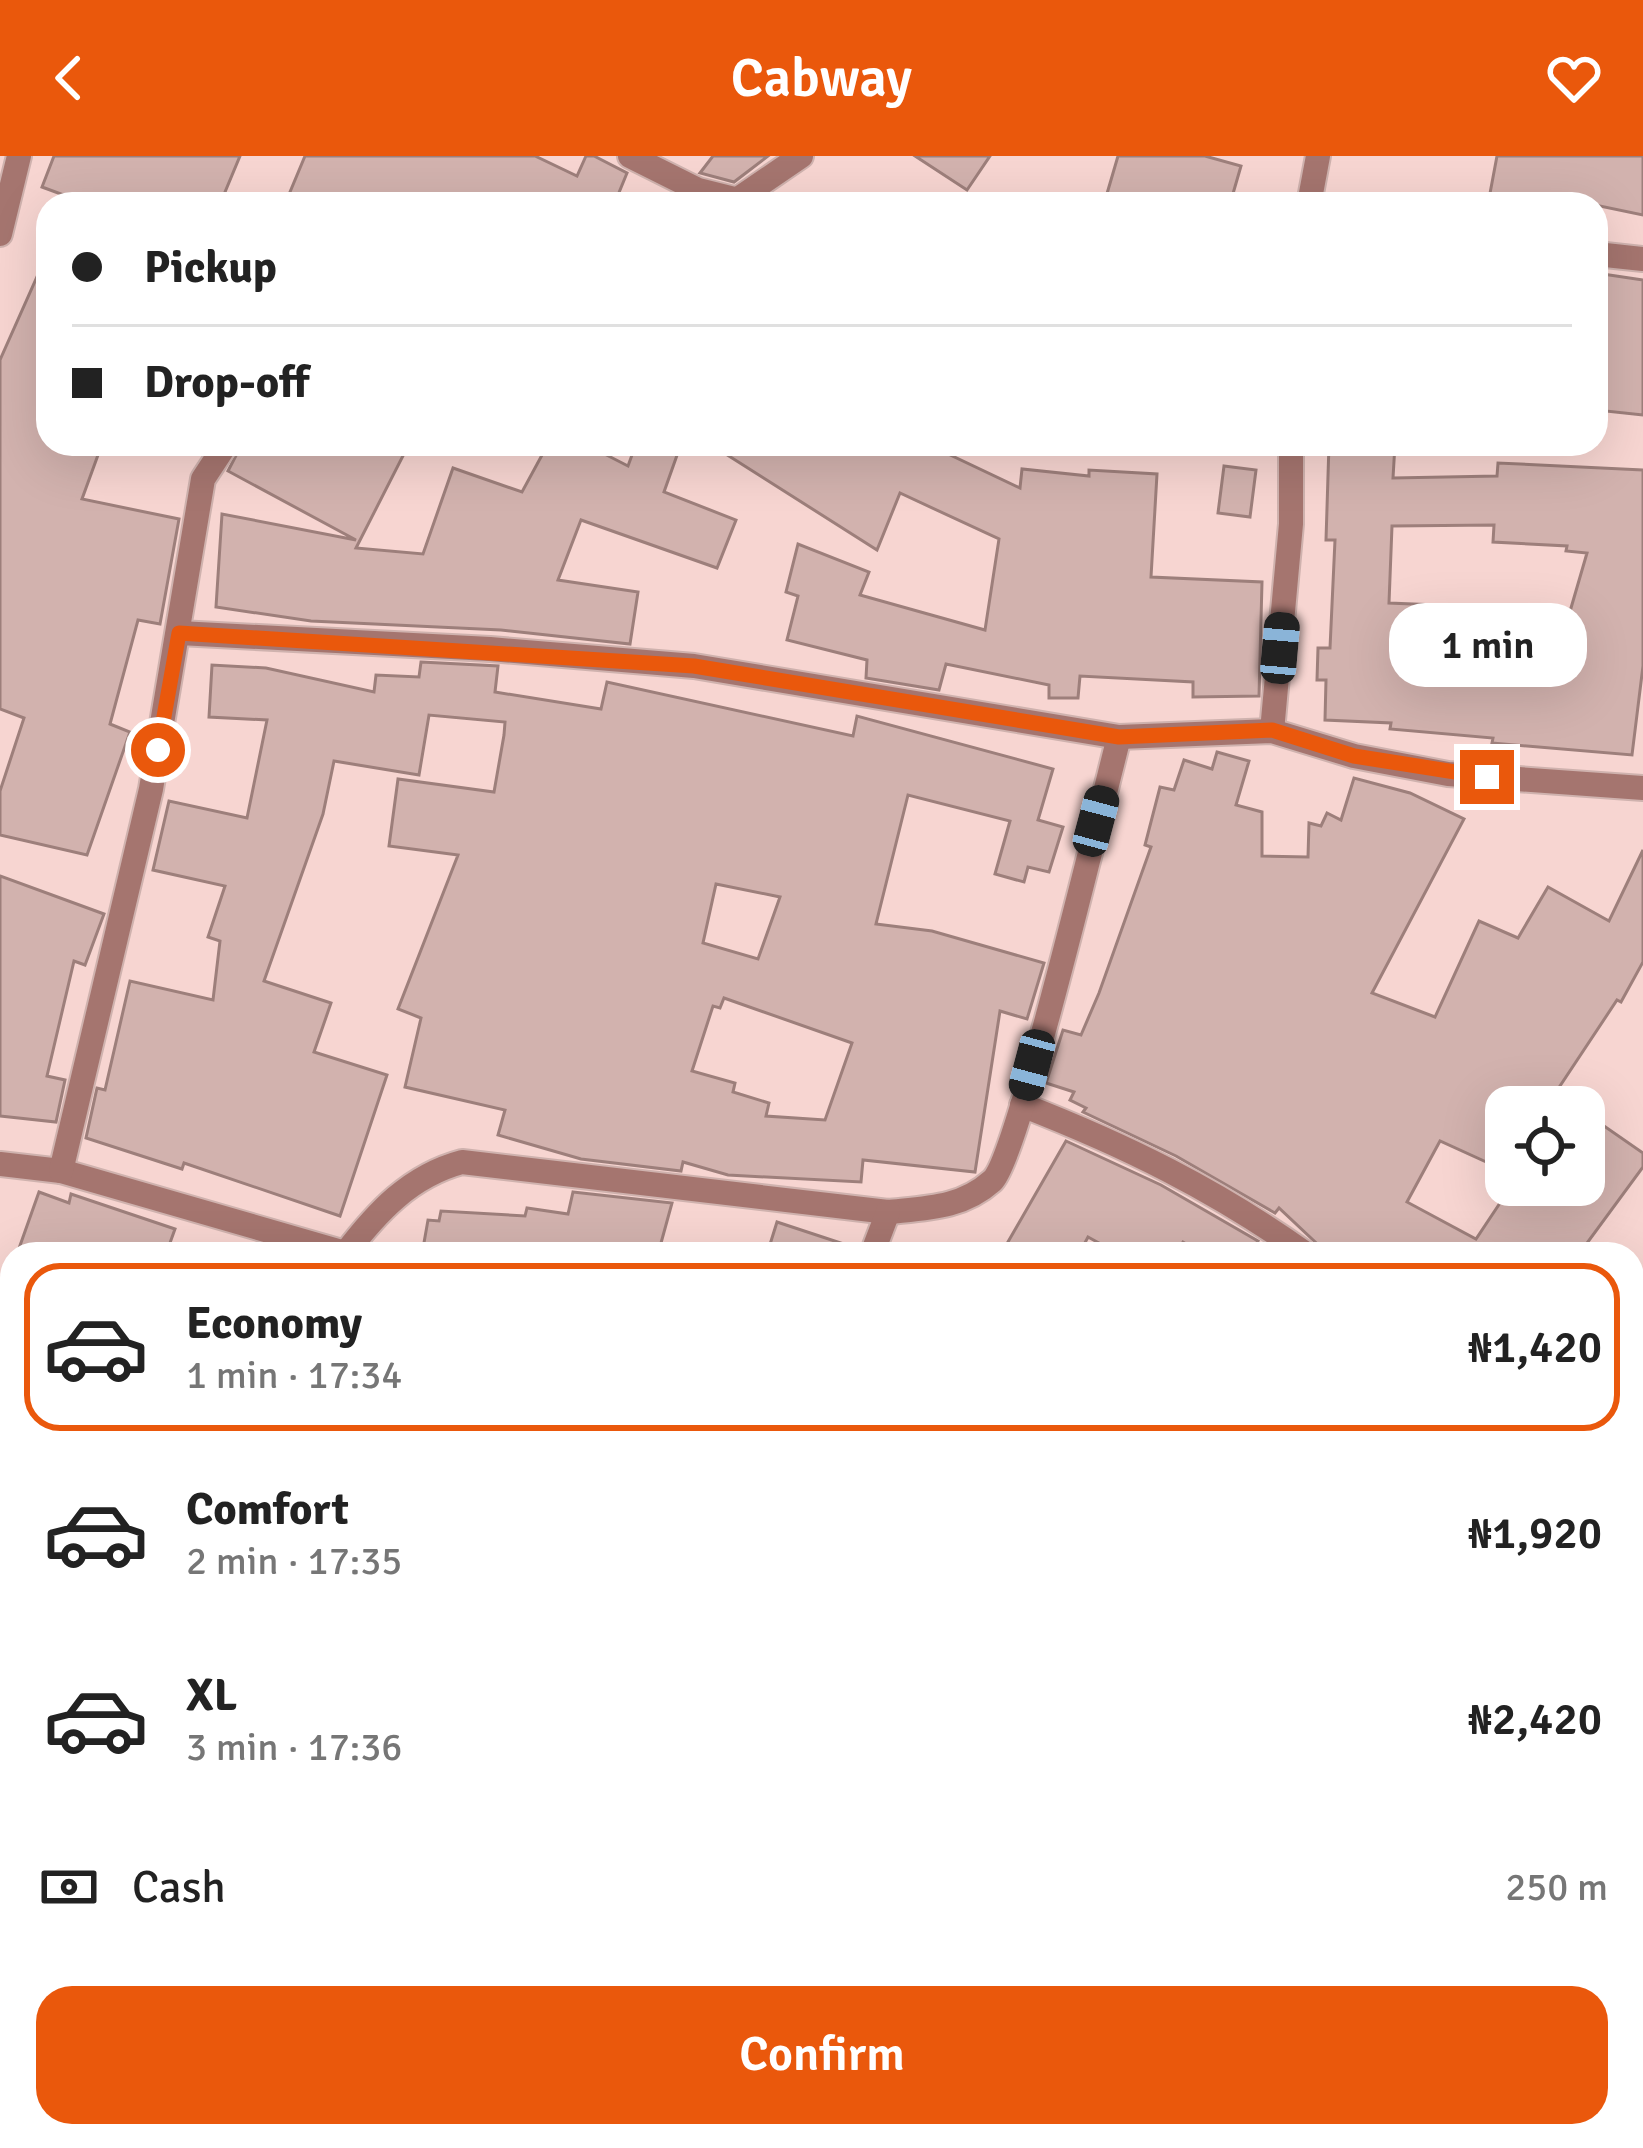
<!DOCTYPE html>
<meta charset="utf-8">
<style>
body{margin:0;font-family:Signika,sans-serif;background:#f2f2f2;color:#222;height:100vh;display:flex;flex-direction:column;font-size:45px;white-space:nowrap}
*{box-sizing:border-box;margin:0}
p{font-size:39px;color:#767676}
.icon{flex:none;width:66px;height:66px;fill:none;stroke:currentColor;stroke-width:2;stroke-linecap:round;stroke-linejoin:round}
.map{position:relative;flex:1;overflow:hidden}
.sheet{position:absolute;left:0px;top:1086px;width:1644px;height:906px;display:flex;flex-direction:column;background:#fff;border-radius:36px 36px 0 0;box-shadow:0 12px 48px #0002}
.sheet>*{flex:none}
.guide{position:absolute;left:36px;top:36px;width:1572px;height:264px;border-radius:36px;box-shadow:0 12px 48px #0002;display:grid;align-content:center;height:264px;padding:0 36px;background:#fff}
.fabs{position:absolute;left:1485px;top:930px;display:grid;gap:24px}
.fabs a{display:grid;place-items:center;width:120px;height:120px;border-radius:24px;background:#fff;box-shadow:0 12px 48px #0002;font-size:60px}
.end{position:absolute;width:54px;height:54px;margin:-27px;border:15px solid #ea580c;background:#fff;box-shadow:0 0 0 6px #fff}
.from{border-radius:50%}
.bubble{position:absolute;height:84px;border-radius:36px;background:#fff;box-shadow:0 12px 48px #0002;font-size:39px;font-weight:600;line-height:84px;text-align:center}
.car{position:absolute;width:36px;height:72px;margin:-36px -18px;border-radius:15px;box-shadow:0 0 9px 3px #0007;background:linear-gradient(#222 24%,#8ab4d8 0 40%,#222 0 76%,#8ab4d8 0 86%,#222 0)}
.guide b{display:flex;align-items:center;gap:42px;height:114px;font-size:45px}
.guide b+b{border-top:3px solid #e0e0e0}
.guide i{width:30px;height:30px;background:#222}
ul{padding:21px 0 0;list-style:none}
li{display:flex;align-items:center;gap:36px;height:168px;margin:0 24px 18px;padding:0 12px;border:6px solid transparent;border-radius:36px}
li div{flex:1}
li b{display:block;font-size:45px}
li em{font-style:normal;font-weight:600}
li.current{border-color:#ea580c}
li>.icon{width:108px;height:108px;stroke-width:1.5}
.pay{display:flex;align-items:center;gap:30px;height:132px;padding:0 36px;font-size:45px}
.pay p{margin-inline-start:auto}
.primary-button{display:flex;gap:24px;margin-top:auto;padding:24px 36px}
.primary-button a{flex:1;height:138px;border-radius:36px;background:#ea580c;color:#fff;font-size:48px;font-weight:600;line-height:138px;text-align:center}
header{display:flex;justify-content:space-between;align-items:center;height:156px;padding:0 36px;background:#ea580c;color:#fff;font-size:54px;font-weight:600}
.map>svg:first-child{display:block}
.building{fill:#d2b2ae;stroke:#9d7f7b;stroke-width:3;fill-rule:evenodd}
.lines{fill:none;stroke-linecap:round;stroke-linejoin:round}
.street-casing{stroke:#cfb2ae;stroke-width:28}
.street{stroke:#a5756f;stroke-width:24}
.route{stroke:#ea580c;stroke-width:15}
</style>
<header><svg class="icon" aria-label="back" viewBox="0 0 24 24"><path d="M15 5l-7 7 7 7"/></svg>Cabway<svg class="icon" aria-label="heart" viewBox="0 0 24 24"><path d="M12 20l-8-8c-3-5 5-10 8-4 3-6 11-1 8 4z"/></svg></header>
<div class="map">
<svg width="1643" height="1992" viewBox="0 0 1643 1992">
<rect width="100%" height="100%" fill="#f7d5d1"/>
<g class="building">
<polygon points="54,0 240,0 220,48 69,48 72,42 42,31"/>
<polygon points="305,0 535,0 577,20 586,0 594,0 627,17 618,39 638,48 285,48"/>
<polygon points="713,0 768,0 734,26 700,17"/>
<polygon points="915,0 990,0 967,34"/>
<polygon points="1118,0 1205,0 1241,10 1230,48 1132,48 1106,41"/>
<polygon points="1497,0 1643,0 1643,59 1552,40 1551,48 1488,48"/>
<polygon points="48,96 48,288 102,288 82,343 179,363 160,468 138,464 110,568 130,576 87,699 0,679 0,635 24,562 0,553 0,204"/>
<polygon points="1596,117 1643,124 1643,259 1596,254"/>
<polygon points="242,288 409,288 356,392 423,398 453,312 522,336 548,288 585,288 628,310 636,288 681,288 664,336 736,364 717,412 581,364 558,424 638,436 630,488 501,474 311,465 216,451 222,358 356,384 228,315"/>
<polygon points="710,288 927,288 1020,332 1022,313 1089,320 1089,314 1157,318 1151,421 1262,426 1259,540 1193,541 1193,526 1080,520 1078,542 1049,542 1049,529 946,508 939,534 866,522 867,504 787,484 798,440 786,436 798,388 869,416 860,439 985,474 999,383 900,337 877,394"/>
<path d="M1329 288H1395L1393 322 1497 320 1498 307 1643 314V510L1632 599 1492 587 1493 582 1390 573 1391 567 1325 564 1326 524H1317L1318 492H1330L1335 384H1326ZM1494 369 1493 386 1567 390 1566 395 1587 397 1564 476 1460 464 1461 450 1389 447 1392 370Z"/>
<polygon points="1224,310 1256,314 1250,361 1218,357"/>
<path d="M421 506 498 510 495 536 601 553 607 526 853 580 857 560 1053 613 1038 664 1063 671 1049 716 1028 711 1024 726 995 718 1010 665 908 639 876 768 932 775 1044 807 1027 863 1000 855 975 1016 863 1004 861 1026 728 1019 683 1006 681 1015 581 1003 498 979 505 954 405 931 421 862 398 853 458 699 389 690 398 623 494 636 504 579 505 566 429 559 419 619 334 605 323 658 264 825 331 847 314 896 387 919 340 1060 184 1007 182 1013 86 982 97 932 105 934 130 825 213 844 220 785 208 781 225 730 153 714 169 645 247 662 267 564 209 561 212 509 266 512 374 536 376 519 419 521ZM716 728 780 741 758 803 703 787ZM724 842 852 887 825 964 766 960 769 947 733 936 735 927 692 915 713 850 720 852Z"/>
<polygon points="1217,596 1249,605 1236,649 1262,656 1262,700 1308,701 1309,667 1321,670 1327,657 1341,664 1354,622 1410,637 1464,663 1372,837 1435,861 1479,765 1518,782 1548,731 1609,765 1643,694 1643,806 1621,846 1617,844 1546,951 1506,951 1506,1015 1440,985 1407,1046 1476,1083 1512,1029 1584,1029 1584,956 1643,997 1643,1011 1579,1098 1328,1098 1279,1052 1275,1057 1176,1000 1083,956 1086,952 1070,944 1074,936 1046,927 1063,874 1081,879 1099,837 1151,691 1145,689 1160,631 1174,634 1184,604 1212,613"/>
<polygon points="0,720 104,758 85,809 74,805 47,920 65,924 56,966 0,960"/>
<polygon points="1066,985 1161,1029 1258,1085 1250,1098 1202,1098 1183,1086 1176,1098 1119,1098 1088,1081 1079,1098 1001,1098"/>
<polygon points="39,1036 69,1047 71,1038 175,1073 166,1098 17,1098"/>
<polygon points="573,1036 672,1047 658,1098 422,1098 428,1064 439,1065 441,1055 525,1060 527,1052 568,1058"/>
<polygon points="777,1066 856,1092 855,1098 767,1098"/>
</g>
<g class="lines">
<g class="street-casing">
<g id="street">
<polyline points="630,0 698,34 734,43"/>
<polyline points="731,48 801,0"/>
<polyline points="1309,48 1318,0"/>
<polyline points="0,78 19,0"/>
<polyline points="1596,98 1643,103"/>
<polyline points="179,477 490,493 694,510 1119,581 1272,575 1354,600 1448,618 1643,632"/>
<polyline points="1272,575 1291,368 1291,288"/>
<path d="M1022 949C1127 990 1214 1033 1306 1098"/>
<polyline points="0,1008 61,1015 345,1097"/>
<polyline points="61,1015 151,633 203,323 226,288"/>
<path d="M345 1098C377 1056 410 1020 462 1006L888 1056C927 1052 962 1052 992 1025 1018 1002 1103 642 1119 581"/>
<polyline points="872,1098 888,1056"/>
<polyline points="0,1442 12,1446"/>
<polyline points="1632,1657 1643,1644"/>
<polyline points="1632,1856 1643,1864"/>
<polyline points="8,1992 12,1976"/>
<polyline points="485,1992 486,1980"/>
<polyline points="929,1992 939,1980"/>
<polyline points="1384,1992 1399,1980"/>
</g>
</g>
<use href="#street" class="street"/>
</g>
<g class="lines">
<polyline class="route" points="158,594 179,477 694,510 1119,581 1272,574 1354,600 1487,621"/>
</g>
</svg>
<div class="fabs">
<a><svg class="icon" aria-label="locate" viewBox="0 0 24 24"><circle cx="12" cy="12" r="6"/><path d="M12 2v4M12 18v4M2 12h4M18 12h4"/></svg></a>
</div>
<i class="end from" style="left:158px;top:594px"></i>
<i class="end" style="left:1487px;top:621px"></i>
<div class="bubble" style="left:1389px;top:447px;width:198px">1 min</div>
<i class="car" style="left:1280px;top:492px;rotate:5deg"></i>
<i class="car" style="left:1096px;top:665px;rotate:15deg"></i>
<i class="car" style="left:1032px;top:909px;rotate:195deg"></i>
<div class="guide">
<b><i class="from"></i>Pickup</b>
<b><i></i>Drop-off</b>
</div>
<section class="sheet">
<ul>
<li class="current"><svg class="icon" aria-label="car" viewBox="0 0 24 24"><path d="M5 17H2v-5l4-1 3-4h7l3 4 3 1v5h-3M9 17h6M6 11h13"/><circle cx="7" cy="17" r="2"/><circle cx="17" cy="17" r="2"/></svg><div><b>Economy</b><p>1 min · 17:34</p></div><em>₦1,420</em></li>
<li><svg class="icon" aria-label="car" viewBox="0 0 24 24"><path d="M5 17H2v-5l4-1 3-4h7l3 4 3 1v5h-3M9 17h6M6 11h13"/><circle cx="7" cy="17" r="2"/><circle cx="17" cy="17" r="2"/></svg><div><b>Comfort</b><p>2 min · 17:35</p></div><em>₦1,920</em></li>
<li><svg class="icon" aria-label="car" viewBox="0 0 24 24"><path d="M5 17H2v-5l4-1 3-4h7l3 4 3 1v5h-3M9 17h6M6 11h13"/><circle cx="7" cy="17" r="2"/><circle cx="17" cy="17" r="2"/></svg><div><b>XL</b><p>3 min · 17:36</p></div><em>₦2,420</em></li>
</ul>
<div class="pay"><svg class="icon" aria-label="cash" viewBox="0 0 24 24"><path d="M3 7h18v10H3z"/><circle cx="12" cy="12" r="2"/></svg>Cash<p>250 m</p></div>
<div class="primary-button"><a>Confirm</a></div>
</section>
</div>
